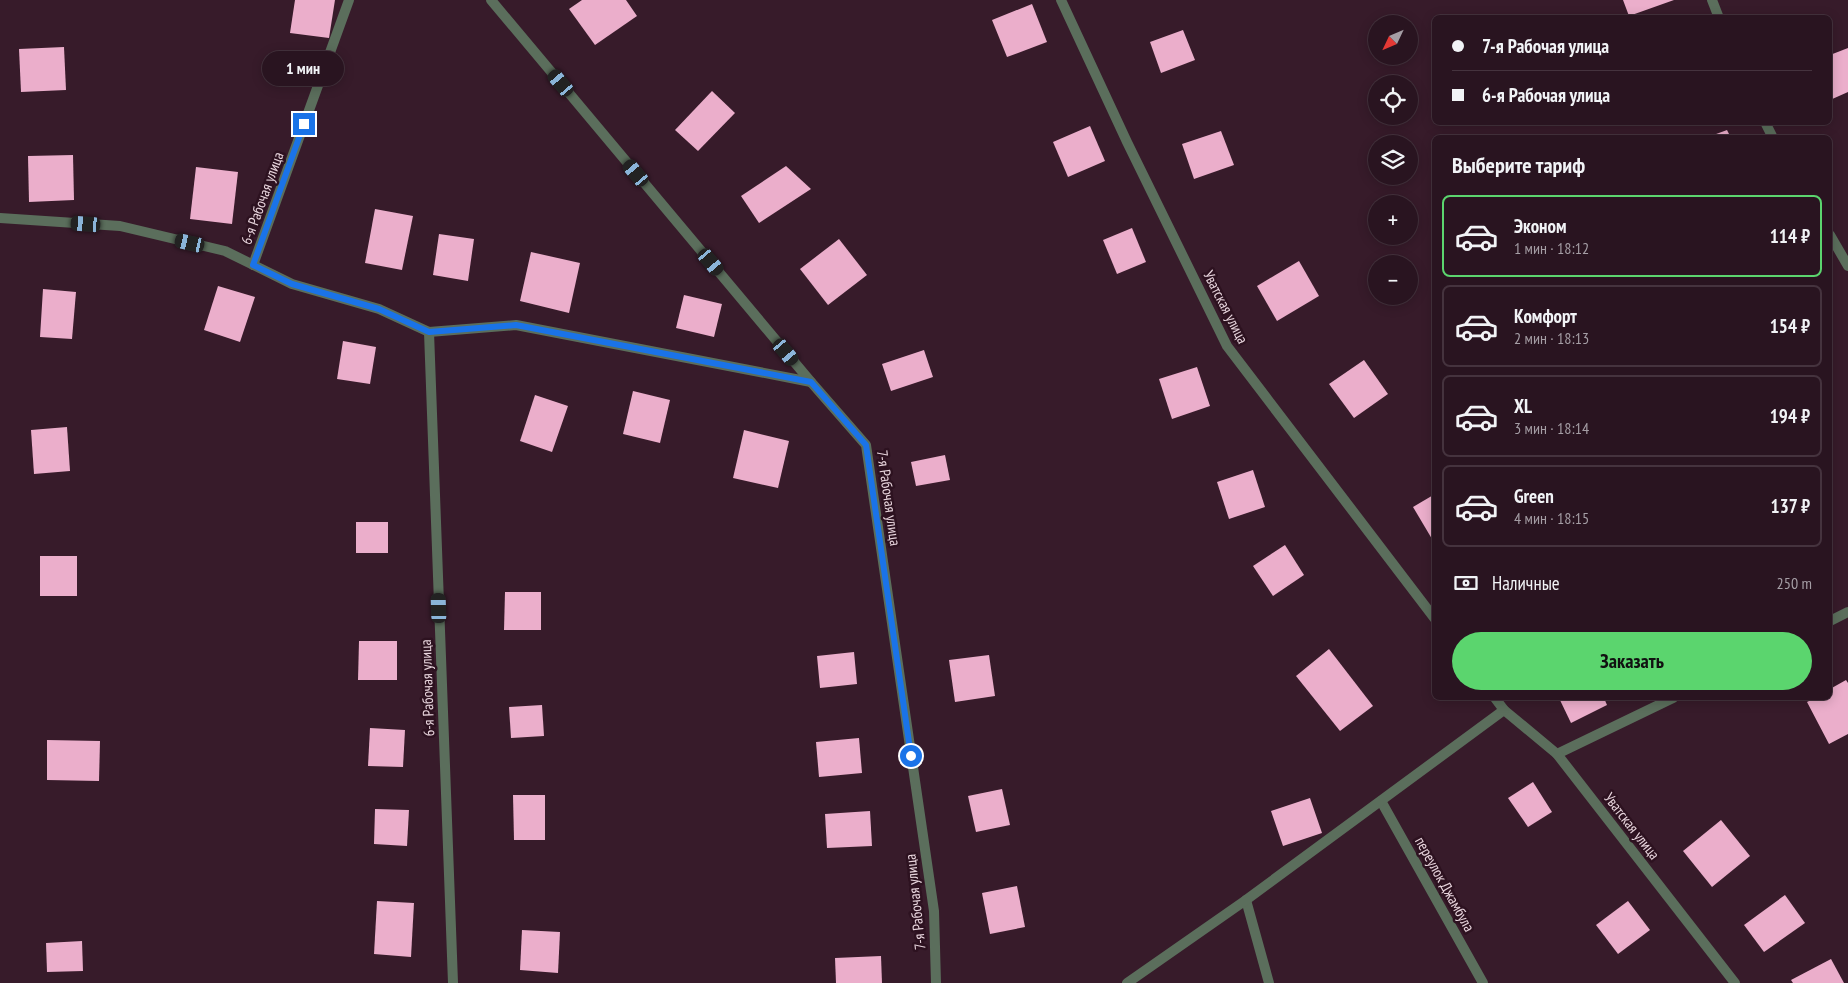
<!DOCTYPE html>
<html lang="ru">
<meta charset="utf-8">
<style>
body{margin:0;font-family:"PT Sans Narrow",sans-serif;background:#35212d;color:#f1f3f6;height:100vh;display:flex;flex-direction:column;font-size:19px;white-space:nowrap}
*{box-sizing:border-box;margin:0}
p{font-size:16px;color:#a59ea5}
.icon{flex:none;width:28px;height:28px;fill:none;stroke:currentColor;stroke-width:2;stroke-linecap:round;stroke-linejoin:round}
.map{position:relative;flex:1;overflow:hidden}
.side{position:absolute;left:1432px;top:135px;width:400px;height:565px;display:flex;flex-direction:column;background:#291420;border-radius:8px;box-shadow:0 2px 12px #0003,0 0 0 1px #45333e}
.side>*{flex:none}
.hud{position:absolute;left:1432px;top:15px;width:400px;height:110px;border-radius:8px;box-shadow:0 2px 12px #0003,0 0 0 1px #45333e;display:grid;align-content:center;height:110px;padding:0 20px;background:#291420}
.needle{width:32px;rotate:226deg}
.fabs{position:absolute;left:1368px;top:15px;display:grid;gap:10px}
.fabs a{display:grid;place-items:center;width:50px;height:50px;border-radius:50%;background:#291420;box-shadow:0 2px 12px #0003,0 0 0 1px #45333e;font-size:25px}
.end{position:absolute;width:22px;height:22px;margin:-11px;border:6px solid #1a73e8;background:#fff;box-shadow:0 0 0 2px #fff}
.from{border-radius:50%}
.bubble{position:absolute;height:35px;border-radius:18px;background:#291420;box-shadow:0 2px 12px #0003,0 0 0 1px #45333e;font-size:16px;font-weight:600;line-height:35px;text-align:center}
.car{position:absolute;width:15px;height:30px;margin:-15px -8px;border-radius:6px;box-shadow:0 0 4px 1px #0007;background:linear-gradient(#222 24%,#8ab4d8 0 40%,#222 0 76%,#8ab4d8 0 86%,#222 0)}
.hud b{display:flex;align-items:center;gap:18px;height:48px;font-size:19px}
.hud b+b{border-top:1px solid #45333e}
.hud i{width:12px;height:12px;background:#f1f3f6}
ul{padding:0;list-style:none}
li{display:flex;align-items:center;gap:15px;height:82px;margin:0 10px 8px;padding:0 10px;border:2px solid #45333e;border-radius:8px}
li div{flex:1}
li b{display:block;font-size:19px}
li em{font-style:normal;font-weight:600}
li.active{border-color:#5bd56e}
li>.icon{width:45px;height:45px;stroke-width:1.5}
h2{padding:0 20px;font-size:22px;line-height:60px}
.pay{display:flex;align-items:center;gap:12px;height:55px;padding:0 20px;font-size:19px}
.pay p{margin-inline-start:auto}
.action{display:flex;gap:10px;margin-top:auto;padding:10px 20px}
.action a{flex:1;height:58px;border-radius:30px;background:#5bd56e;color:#111;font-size:20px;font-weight:600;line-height:58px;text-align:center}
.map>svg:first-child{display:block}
.building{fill:#ebaecb}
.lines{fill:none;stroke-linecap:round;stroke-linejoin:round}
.lane{stroke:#5b6e5c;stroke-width:10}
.street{stroke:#5b6e5c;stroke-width:10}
.route{stroke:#1a73e8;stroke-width:6}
.labels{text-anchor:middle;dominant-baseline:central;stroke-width:5;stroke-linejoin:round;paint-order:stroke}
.street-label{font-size:15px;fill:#e9d6de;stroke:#2d1220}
</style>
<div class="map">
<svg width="1848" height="983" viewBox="0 0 1848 983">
<rect width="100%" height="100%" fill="#371b2a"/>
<g class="building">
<polygon points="295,0 335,0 329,38 290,33"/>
<polygon points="582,0 626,0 637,16 595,45 569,9"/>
<polygon points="1623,0 1674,0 1629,16"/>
<polygon points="1032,4 1047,42 1007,57 992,20"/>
<polygon points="1183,30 1195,60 1161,73 1150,42"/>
<polygon points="64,47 66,90 21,92 19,49"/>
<polygon points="1848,48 1848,92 1830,100 1830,55"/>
<polygon points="712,91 735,113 698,151 675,130"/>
<polygon points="1090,126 1105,161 1068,177 1053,142"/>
<polygon points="1727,130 1731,138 1708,138 1708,137"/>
<polygon points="1221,131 1234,165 1194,179 1182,144"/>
<polygon points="73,155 74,200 29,202 28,156"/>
<polygon points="786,166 811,189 759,223 741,196"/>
<polygon points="196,167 238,172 232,224 190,219"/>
<polygon points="375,209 413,216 402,270 365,263"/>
<polygon points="1132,228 1146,262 1117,274 1103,240"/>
<polygon points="439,234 474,239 468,281 433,275"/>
<polygon points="839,239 867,275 828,305 800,269"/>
<polygon points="531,252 580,263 569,313 520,301"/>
<polygon points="1299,261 1319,296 1277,321 1257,286"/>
<polygon points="218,286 255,297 240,342 204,330"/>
<polygon points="43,289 76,292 72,339 40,337"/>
<polygon points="684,295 722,304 714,337 676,328"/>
<polygon points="343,341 376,347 370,384 337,379"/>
<polygon points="924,350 933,377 891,391 882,364"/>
<polygon points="1364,360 1388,394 1354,418 1329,384"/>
<polygon points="1197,367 1210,406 1172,419 1159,379"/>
<polygon points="633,391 670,400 660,443 623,434"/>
<polygon points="535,395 568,406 552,452 520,441"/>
<polygon points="67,427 70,471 34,474 31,430"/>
<polygon points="744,430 789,441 778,488 733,478"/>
<polygon points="945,455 950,480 916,486 911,462"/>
<polygon points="1253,470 1265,507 1229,519 1217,482"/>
<polygon points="1435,494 1435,544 1413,507"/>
<rect x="356" y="522" width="32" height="31"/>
<polygon points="1285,545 1304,575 1273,596 1253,566"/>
<rect x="40" y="556" width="37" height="40"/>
<polygon points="505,592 541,592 541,630 504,630"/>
<polygon points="359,641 397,641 397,680 358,680"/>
<polygon points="1329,649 1373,706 1340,731 1296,676"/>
<polygon points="854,652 857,684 820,688 817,656"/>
<polygon points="989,655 995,696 955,702 949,660"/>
<polygon points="1846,680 1848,683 1848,734 1829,744 1807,702 1815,698 1830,698 1830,689"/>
<polygon points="1559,698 1604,698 1607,705 1571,723"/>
<polygon points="542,705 544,736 511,738 509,707"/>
<polygon points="370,728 405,730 403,767 368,766"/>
<polygon points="859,738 862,773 819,777 816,742"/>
<polygon points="47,740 100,741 99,781 47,780"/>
<polygon points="1533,782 1552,812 1528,827 1508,798"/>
<polygon points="1002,789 1010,825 976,832 968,796"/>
<polygon points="513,795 545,795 545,840 514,840"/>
<polygon points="1310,798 1322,833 1283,846 1271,811"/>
<polygon points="375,809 409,810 407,846 374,844"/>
<polygon points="870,811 872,846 827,848 825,814"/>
<polygon points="1721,820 1750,856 1712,887 1683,851"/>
<polygon points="1017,886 1025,927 990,934 982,893"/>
<polygon points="1785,895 1805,923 1764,952 1744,925"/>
<polygon points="377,901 414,903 411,957 374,954"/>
<polygon points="1628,901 1650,930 1618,954 1596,925"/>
<polygon points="522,930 560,932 558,973 520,970"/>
<polygon points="82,941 83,971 47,972 46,943"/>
<polygon points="881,956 882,983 836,983 835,958"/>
<polygon points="1831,959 1844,983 1793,983 1791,980"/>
</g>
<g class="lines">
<g class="lane">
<polyline points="1830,621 1848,612"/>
<polyline points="1557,754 1673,698"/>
</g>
<g class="street">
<polyline points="491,0 811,382 866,445 934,911 936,983"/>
<polyline points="1061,0 1127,142 1227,346 1435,619"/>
<polyline points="1712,0 1719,18"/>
<polyline points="1765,122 1773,138"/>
<polyline points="0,218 120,226 225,251 292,284 379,309 429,332 516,325 811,382"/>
<polyline points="1830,235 1848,266"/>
<polyline points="253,265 349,0"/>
<polyline points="429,332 453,983"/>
<polyline points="1495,698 1504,710 1557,754 1735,983"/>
<polyline points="1381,801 1483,983"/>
<polyline points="1246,900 1269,983"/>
<polyline points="1127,983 1246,900 1504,710"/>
</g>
</g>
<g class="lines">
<polyline class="route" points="304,124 253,265 292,284 379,309 429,332 516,325 811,382 866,445 911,756"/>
</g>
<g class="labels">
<g class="street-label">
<text transform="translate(262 198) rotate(-70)">6-я Рабочая улица</text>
<text transform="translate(1226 307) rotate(63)">Уватская улица</text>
<text transform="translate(889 498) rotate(82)">7-я Рабочая улица</text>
<text transform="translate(427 688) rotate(-92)">6-я Рабочая улица</text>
<text transform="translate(1632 826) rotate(52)">Уватская улица</text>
<text transform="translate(1445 884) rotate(61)">переулок Джамбула</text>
<text transform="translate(915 902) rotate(-96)">7-я Рабочая улица</text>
</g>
</g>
</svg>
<div class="fabs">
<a><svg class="needle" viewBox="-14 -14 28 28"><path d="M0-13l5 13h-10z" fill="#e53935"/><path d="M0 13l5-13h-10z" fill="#a59ea5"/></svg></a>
<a><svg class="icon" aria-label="locate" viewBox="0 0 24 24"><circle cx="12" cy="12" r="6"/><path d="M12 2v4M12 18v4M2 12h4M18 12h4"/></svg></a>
<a><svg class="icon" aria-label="layers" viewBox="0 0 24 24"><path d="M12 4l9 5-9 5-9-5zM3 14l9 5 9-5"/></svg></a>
<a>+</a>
<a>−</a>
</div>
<i class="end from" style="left:911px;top:756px"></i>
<i class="end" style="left:304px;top:124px"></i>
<div class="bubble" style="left:262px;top:51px;width:82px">1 мин</div>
<i class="car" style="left:561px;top:83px;rotate:320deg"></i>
<i class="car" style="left:636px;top:173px;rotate:320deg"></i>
<i class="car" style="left:86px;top:224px;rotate:274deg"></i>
<i class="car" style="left:190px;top:243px;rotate:283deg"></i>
<i class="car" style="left:711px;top:262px;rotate:140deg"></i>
<i class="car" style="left:786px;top:352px;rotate:140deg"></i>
<i class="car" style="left:439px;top:608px;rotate:358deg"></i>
<div class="hud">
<b><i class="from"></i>7-я Рабочая улица</b>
<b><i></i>6-я Рабочая улица</b>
</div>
<section class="side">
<h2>Выберите тариф</h2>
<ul>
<li class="active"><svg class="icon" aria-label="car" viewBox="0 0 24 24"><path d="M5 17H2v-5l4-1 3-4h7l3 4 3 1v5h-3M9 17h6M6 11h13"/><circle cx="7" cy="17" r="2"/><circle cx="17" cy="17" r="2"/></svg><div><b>Эконом</b><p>1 мин · 18:12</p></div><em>114 ₽</em></li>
<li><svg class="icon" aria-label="car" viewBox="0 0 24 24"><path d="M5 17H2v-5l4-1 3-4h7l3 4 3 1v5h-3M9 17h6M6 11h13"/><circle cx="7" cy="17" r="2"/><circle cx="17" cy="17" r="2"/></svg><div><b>Комфорт</b><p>2 мин · 18:13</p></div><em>154 ₽</em></li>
<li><svg class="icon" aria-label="car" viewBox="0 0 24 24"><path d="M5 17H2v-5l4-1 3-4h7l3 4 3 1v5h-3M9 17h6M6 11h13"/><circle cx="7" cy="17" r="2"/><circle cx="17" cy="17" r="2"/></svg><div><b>XL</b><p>3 мин · 18:14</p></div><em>194 ₽</em></li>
<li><svg class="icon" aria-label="car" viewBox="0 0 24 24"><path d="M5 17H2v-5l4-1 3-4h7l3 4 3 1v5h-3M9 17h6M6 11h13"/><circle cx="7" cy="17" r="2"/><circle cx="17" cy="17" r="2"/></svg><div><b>Green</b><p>4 мин · 18:15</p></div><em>137 ₽</em></li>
</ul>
<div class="pay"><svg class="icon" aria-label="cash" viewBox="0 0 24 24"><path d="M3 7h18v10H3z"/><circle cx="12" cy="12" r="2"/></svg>Наличные<p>250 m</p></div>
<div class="action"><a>Заказать</a></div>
</section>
</div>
